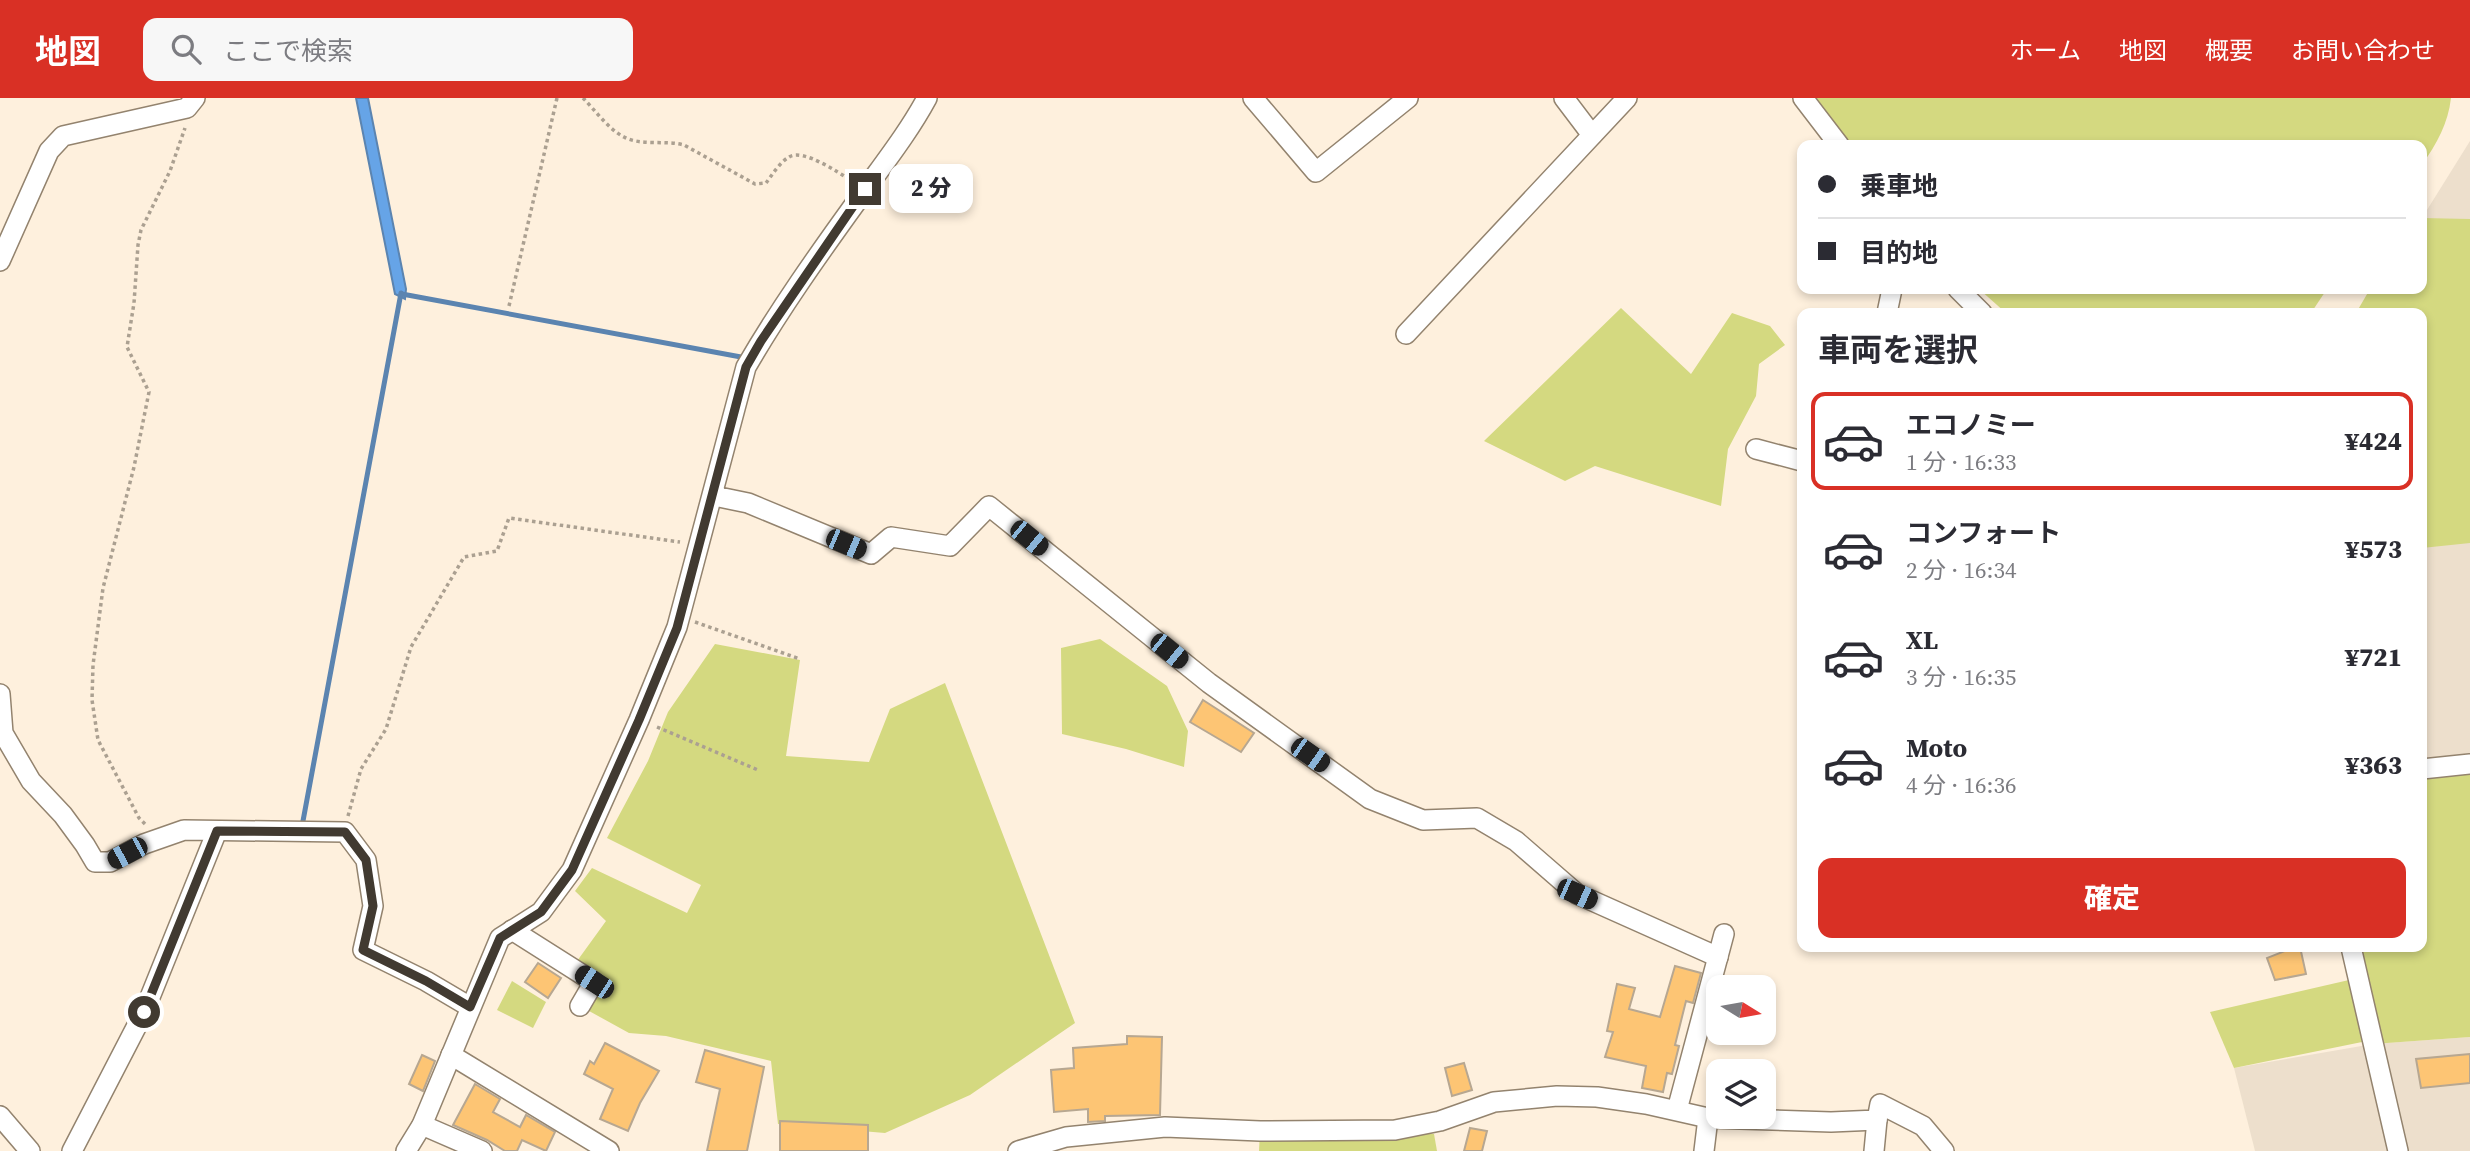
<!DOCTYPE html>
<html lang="ja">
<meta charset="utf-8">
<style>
body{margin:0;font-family:"Source Serif 4","Noto Sans JP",serif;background:#f7f7f7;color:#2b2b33;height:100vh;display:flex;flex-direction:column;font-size:26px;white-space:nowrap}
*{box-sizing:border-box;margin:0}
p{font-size:23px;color:#7c7c81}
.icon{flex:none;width:38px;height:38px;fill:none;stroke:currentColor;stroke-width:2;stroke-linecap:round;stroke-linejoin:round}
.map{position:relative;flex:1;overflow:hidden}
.details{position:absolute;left:1797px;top:210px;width:630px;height:644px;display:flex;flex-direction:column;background:#fff;border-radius:14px;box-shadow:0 4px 10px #0003}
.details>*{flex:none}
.top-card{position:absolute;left:1797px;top:42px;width:630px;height:154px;border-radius:14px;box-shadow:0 4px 10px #0003;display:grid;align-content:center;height:154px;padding:0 21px;background:#fff}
.needle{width:46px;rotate:101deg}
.tools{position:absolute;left:1706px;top:877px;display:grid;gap:14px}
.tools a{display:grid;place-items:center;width:70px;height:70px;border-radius:14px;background:#fff;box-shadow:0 4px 10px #0003;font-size:35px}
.end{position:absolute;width:32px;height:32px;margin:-16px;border:9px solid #413a31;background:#fff;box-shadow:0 0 0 4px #fff}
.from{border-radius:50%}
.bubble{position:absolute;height:49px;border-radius:14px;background:#fff;box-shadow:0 4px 10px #0003;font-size:23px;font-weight:800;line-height:49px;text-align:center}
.car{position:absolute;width:21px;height:42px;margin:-21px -10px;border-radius:9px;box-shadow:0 0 5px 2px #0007;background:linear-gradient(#222 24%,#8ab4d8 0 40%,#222 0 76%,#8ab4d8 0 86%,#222 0)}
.top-card b{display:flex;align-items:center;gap:24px;height:66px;font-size:26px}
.top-card b+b{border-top:2px solid #e1e1e2}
.top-card i{width:18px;height:18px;background:#2b2b33}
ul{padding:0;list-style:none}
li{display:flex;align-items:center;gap:21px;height:98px;margin:0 14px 10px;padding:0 7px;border:4px solid transparent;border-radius:14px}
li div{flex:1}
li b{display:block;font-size:26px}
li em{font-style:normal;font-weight:800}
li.selected{border-color:#d93025}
li>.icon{width:63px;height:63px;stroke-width:1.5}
h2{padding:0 21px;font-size:32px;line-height:84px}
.primary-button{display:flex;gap:14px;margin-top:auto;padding:14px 21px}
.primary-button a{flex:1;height:80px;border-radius:14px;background:#d93025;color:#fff;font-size:28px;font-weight:800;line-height:80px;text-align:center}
header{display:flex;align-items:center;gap:42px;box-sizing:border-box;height:98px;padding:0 35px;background:#d93025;color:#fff}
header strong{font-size:33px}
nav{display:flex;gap:38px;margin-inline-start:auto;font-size:24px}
.search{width:490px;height:63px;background:#f7f7f7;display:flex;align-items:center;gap:18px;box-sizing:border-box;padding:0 24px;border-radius:14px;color:#7c7c81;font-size:26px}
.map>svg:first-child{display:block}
.industrial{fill:#eddfcc}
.green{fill:#d4d980}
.water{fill:#66a4e7;stroke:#5b84b0;stroke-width:2}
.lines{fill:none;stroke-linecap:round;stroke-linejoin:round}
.stream{stroke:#5b84b0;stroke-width:5}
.building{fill:#fdc574;stroke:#b7a791;stroke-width:2}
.minor-casing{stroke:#93836e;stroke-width:22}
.path{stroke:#aba091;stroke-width:3.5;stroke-dasharray:3.5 3.5;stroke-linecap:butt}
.minor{stroke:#fff;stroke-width:19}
.route{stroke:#413a31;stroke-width:9}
</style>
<header>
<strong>地図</strong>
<div class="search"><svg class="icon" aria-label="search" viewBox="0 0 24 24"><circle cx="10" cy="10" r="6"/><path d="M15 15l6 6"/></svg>ここで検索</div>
<nav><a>ホーム</a><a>地図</a><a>概要</a><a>お問い合わせ</a></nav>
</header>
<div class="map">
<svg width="2470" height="1053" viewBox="0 0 2470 1053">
<rect width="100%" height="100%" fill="#fef0dd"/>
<g class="industrial">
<polygon points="2470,43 2470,666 2422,671 2422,215 2362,215 2422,191 2422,120"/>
<polygon points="2470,939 2470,1053 2255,1053 2234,970 2373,946"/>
</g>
<g class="green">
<path d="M1810 0H2451C2448 26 2437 45 2422 67V47H1852Z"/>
<polygon points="2422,120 2470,121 2470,445 2422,450 2422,215 2356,215 2370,191 2422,191"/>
<polygon points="1979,191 2327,191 2311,215 2006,215"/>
<polygon points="1621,210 1691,276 1732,215 1770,228 1785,247 1759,266 1756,298 1728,351 1721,408 1595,368 1565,383 1484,343"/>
<polygon points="1100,541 1167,588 1188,633 1184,669 1126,651 1062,636 1061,550"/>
<polygon points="715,546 800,562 786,658 869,664 890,611 945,585 1075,925 970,997 885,1035 778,1026 771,963 666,938 629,935 580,908 594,884 572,870 606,823 575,793 592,770 687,815 701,787 607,740 648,663 668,614"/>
<polygon points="2470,666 2470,939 2373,946 2351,849 2422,849 2422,671"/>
<polygon points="2349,882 2362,944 2234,970 2210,914"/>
<polygon points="512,883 546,904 533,930 497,912"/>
<polygon points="1395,1032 1434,1036 1437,1053 1259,1053 1260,1033"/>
</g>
<polygon class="water" points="356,0 368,0 406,191 405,201 395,196"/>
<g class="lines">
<g class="stream">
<polyline points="402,196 741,259"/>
<polyline points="303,723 401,195"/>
</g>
</g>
<g class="building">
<polygon points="1203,602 1254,635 1241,654 1190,624"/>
<polygon points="2295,849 2300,849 2306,876 2275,882 2267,860"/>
<polygon points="538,865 561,880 548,900 525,884"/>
<polygon points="1675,868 1701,875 1693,905 1686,903 1675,947 1679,948 1672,976 1667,975 1663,994 1642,990 1646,968 1605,959 1613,934 1607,933 1617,886 1635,890 1629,911 1660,919"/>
<polygon points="1127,938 1162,939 1160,1017 1105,1018 1105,1023 1088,1024 1088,1011 1054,1014 1051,972 1074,970 1073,950 1127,946"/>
<polygon points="605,945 659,973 640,1005 628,1033 600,1021 613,991 584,976 590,963 594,966"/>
<polygon points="705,952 764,969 747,1053 707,1053 720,991 696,984"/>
<polygon points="2470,956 2470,985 2421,990 2416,961"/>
<polygon points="422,957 435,963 423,993 409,986"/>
<polygon points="1464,965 1472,992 1452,998 1445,970"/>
<polygon points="475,986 500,1001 493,1014 520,1029 526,1017 555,1034 546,1053 522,1042 517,1053 505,1053 487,1042 453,1027"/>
<polygon points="780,1023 868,1027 868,1053 780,1053"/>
<polygon points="1470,1030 1487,1033 1482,1053 1464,1053"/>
</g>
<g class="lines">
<g class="minor-casing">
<g id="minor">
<polyline points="1253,0 1316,74 1408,0"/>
<polyline points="1564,0 1592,37"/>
<polyline points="1803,0 1839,47"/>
<polyline points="0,163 49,53 63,38 187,10 195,0"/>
<polyline points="1958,191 1982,215"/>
<polyline points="1887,215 1892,191"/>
<polyline points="1406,236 1627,0"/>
<polyline points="1756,351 1802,363"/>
<polyline points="714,394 719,399 748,405 871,456 891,439 950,448 989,408 1209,585 1370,701 1423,722 1477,720 1516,743 1577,796 1718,859"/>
<polyline points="0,596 3,635 31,683 63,717 85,747 95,764 110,764 144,746 184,732 345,734 366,762 373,808 363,852 426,883 470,909"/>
<polyline points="2422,671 2470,666"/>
<polyline points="512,832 594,884 580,908"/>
<polyline points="2351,849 2398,1053"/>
<polyline points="451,957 609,1053"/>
<polyline points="1677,1012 1724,836"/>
<polyline points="0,1018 30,1053"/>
<polyline points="422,1027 482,1053"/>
<polyline points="72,1053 144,914 217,733"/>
<path d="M406 1053 422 1027 500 840 541 814 572 772 639 622 677 529 746 269C779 212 818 157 857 103 881 69 907 37 927 0"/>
<polyline points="1018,1053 1066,1039 1165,1029 1260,1033 1395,1032 1440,1023 1494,1004 1557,998 1597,999 1646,1006 1708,1020 1831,1024 1877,1022 1880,1006 1923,1028 1944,1053"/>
<polyline points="1704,1053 1708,1020"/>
<polyline points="1874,1053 1877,1022"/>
</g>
</g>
<g class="path">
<path d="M583 0C595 12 608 31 624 39 640 48 666 42 684 47L755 86 766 85C772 77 780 64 789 59 803 50 839 75 852 83"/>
<polyline points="509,208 557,0"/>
<polyline points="695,524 800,561"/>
<polyline points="657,629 758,672"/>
<polyline points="348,718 361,671 386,631 411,549 464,459 497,453 509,420 680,444"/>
<polyline points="145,726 139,720 98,642 92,602 93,567 103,490 134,369 149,294 127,249 134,205 138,147 141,132 170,73 185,30"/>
</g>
<use href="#minor" class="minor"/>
</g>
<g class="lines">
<polyline class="route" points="144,914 217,733 345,734 366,762 373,808 363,852 426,883 470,909 500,840 541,814 572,772 639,622 677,530 746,269 761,243 865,91"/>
</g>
</svg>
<div class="tools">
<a><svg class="needle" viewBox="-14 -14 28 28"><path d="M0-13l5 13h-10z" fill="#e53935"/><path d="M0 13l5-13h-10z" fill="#7c7c81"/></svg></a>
<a><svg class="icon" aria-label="layers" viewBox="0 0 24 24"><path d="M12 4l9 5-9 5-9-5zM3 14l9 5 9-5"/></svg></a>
</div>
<i class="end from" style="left:144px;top:914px"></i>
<i class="end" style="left:865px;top:91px"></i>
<div class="bubble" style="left:889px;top:66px;width:84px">2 分</div>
<i class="car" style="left:1029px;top:440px;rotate:129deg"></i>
<i class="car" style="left:846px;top:446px;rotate:113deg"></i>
<i class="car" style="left:1169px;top:553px;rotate:129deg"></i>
<i class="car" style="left:1310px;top:657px;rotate:125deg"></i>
<i class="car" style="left:127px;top:755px;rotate:242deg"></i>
<i class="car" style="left:1577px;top:796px;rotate:114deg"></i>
<i class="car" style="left:594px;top:884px;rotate:303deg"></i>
<div class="top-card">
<b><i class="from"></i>乗車地</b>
<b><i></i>目的地</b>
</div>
<section class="details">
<h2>車両を選択</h2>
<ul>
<li class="selected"><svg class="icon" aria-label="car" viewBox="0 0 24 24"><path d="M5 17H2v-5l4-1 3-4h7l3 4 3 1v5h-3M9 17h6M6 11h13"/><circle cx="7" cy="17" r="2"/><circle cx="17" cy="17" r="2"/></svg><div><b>エコノミー</b><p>1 分 · 16:33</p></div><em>¥424</em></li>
<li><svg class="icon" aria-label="car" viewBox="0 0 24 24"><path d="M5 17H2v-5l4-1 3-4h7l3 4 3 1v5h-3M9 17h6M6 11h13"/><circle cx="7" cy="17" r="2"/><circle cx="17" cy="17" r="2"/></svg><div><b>コンフォート</b><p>2 分 · 16:34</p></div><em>¥573</em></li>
<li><svg class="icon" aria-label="car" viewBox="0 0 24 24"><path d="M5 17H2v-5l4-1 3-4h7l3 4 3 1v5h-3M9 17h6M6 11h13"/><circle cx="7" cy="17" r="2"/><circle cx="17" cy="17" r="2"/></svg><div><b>XL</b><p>3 分 · 16:35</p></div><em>¥721</em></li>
<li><svg class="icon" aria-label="car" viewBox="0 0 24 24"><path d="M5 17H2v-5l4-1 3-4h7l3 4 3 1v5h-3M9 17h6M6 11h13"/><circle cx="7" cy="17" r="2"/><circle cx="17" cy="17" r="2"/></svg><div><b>Moto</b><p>4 分 · 16:36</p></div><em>¥363</em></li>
</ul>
<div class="primary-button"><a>確定</a></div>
</section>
</div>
